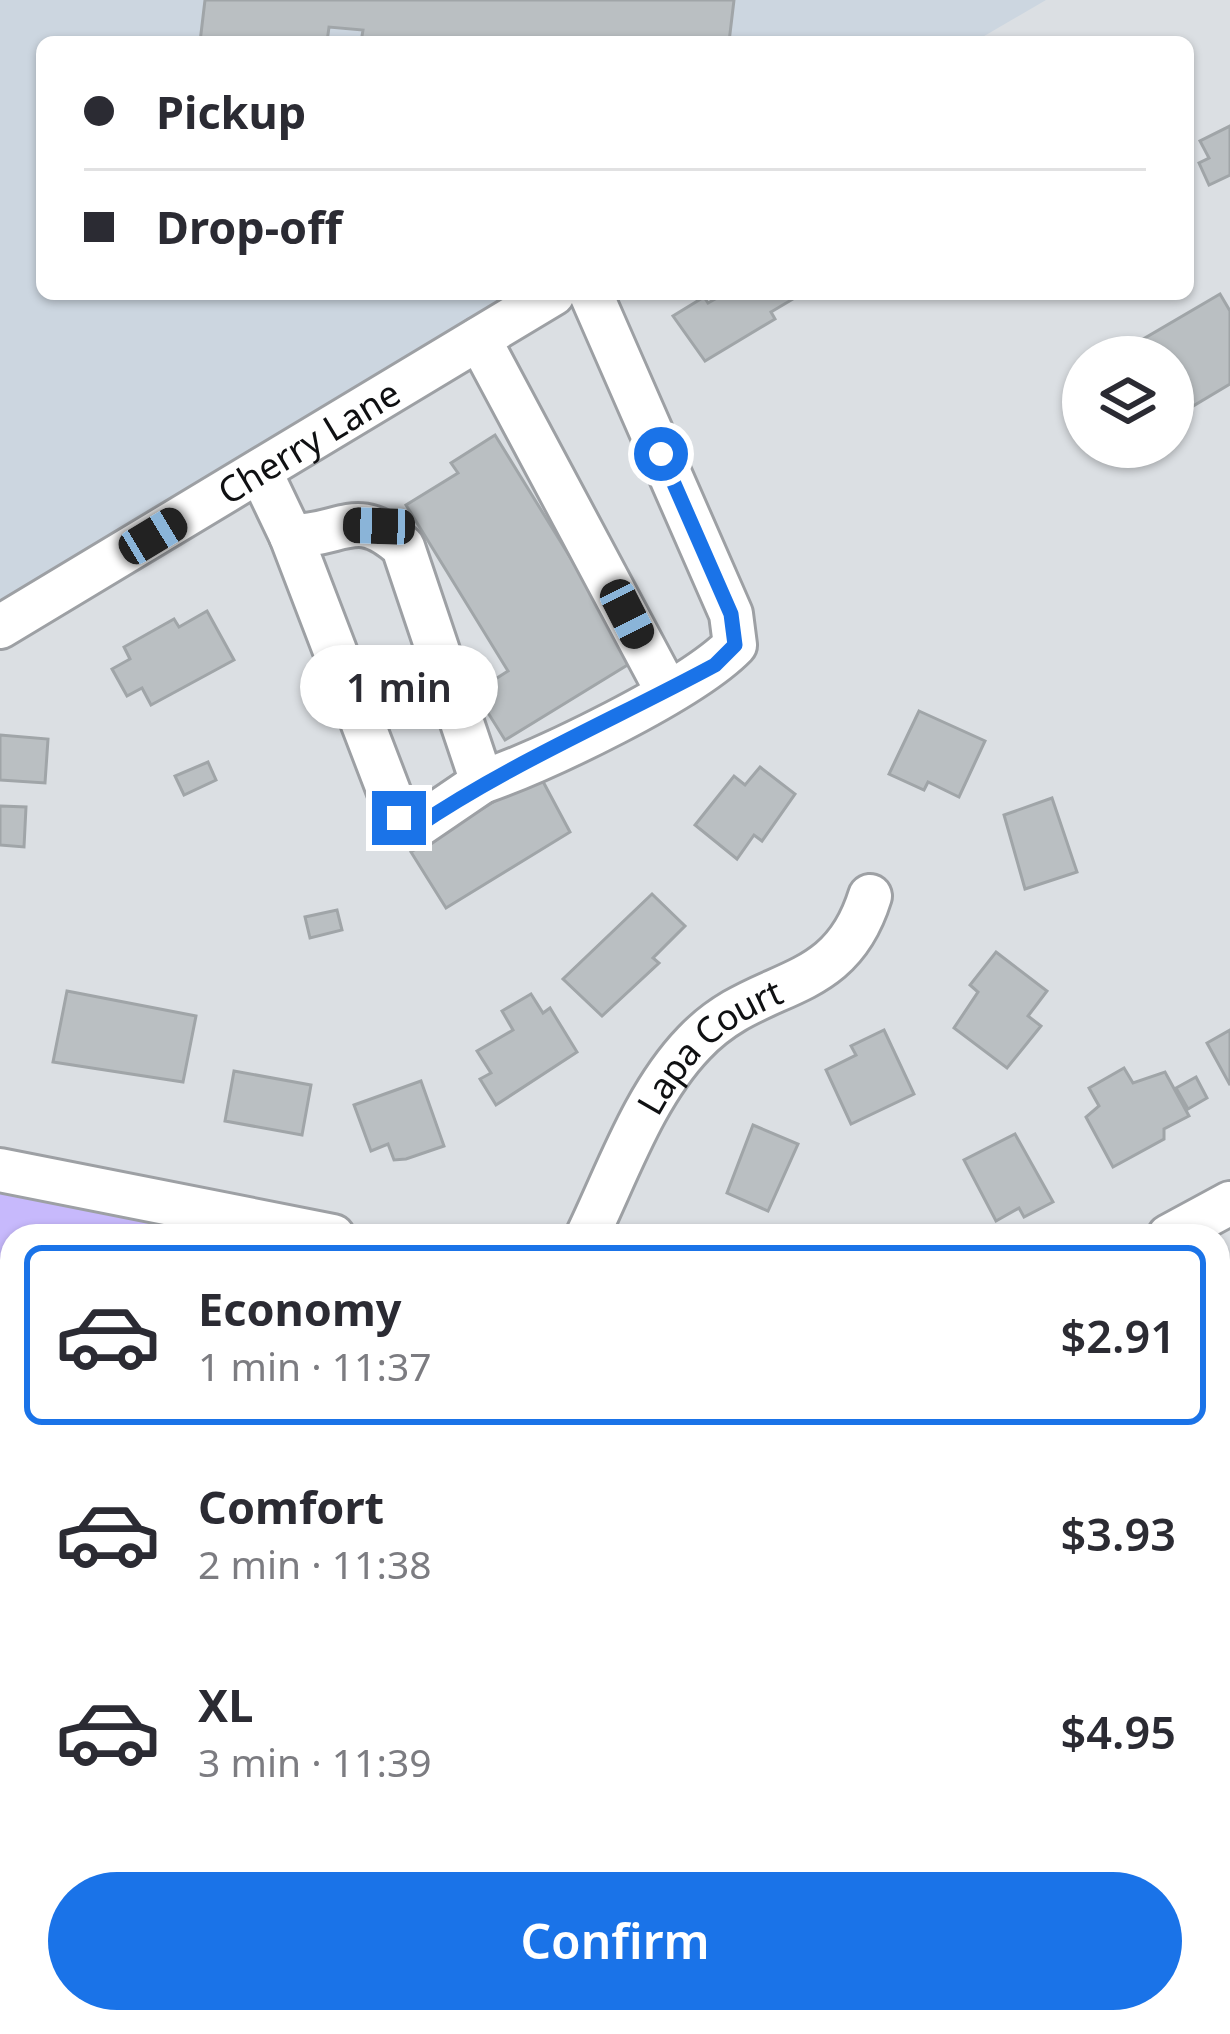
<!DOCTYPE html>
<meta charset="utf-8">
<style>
body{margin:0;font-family:"Noto Sans",sans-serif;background:#f2f2f3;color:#2b2b33;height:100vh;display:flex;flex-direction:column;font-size:45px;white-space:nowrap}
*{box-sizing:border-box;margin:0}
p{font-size:39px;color:#7c7c81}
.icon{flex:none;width:66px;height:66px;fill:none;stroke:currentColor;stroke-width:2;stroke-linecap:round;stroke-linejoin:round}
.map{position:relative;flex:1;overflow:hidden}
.drawer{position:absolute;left:0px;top:1224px;width:1230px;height:810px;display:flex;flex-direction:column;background:#fff;border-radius:36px 36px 0 0;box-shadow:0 3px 9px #0004}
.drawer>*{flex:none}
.guide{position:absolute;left:36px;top:36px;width:1158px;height:264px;border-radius:18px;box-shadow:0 3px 9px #0004;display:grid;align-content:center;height:264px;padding:0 48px;background:#fff}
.buttons{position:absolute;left:1062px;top:336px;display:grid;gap:24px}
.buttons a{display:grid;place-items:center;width:132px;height:132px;border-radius:50%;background:#fff;box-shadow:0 3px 9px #0004;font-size:60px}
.end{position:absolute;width:54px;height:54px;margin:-27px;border:15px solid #1a73e8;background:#fff;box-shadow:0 0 0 6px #fff}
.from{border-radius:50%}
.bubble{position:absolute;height:84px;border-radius:42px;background:#fff;box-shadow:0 3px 9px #0004;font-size:39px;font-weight:600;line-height:84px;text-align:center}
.car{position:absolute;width:36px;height:72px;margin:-36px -18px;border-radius:15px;box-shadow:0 0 9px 3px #0007;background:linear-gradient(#222 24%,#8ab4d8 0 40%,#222 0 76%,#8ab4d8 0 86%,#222 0)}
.guide b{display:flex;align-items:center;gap:42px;height:114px;font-size:45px}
.guide b+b{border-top:3px solid #e1e1e2}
.guide i{width:30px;height:30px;background:#2b2b33}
ul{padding:21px 0 0;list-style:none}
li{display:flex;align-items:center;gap:36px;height:180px;margin:0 24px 18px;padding:0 24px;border:6px solid transparent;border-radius:18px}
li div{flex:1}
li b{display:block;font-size:45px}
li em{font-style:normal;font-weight:600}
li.selected{border-color:#1a73e8}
li>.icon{width:108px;height:108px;stroke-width:1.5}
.button{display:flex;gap:24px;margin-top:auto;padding:24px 48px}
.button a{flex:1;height:138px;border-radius:72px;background:#1a73e8;color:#fff;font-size:48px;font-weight:600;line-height:138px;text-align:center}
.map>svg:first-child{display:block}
.built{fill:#ccd6e0}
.green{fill:#c7b9fc}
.building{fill:#babfc2;stroke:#a0a5a8;stroke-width:3}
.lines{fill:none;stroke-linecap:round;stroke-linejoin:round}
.minor-casing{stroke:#9da0a4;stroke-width:48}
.minor{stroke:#fff;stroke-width:42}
.route{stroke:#1a73e8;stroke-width:15}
.labels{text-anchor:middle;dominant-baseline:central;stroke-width:10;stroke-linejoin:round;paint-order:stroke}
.street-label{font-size:36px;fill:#0f1012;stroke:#fff}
</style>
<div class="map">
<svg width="1230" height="2034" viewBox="0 0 1230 2034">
<rect width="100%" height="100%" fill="#dbdfe3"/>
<polygon class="built" points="0,0 1046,0 974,42 42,42 42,294 553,294 0,627"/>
<polygon class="green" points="0,1170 333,1236 12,1236 12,2022 151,2022 123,2034 0,2034"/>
<g class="building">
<polygon points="205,0 734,0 729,42 361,42 363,30 329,27 327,42 200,42"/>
<polygon points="1230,126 1230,175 1209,185 1199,163 1209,158 1200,141"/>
<polygon points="724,294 797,294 798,296 771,312 775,319 705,361 673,316 704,297 708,303"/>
<polygon points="1220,294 1230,311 1230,384 1173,418 1173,357 1131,357 1133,345"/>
<polygon points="495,435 634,661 505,740 475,692 508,671 406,505 458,473 451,463"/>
<polygon points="207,611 234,660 151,705 142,688 127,696 112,669 130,659 124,647 174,619 179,627"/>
<polygon points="919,711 985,741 959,797 928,782 924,790 889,774"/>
<polygon points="0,735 48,739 45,783 0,780"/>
<polygon points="208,762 216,780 184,795 175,776"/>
<polygon points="760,767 795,794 762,841 754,835 737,859 695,825 734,776 745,785"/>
<polygon points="539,774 570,832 446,908 411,852"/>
<polygon points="1052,798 1077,872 1025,889 1004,815"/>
<polygon points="0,806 26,807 24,847 0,845"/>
<polygon points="652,894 685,926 653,958 659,963 602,1016 563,979"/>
<polygon points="337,910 342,930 310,938 305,917"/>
<polygon points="996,952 1047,991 1028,1016 1041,1026 1007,1068 954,1028 978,992 970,985"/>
<polygon points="67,991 196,1016 183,1082 53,1062"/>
<polygon points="531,994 543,1013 550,1008 577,1052 496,1105 480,1079 491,1073 477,1051 513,1030 502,1011"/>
<polygon points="884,1030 914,1094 851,1124 826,1070 856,1055 851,1046"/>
<polygon points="1230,1030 1230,1085 1207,1043"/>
<polygon points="1124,1068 1133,1083 1165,1072 1189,1116 1164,1129 1164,1139 1113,1167 1086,1117 1099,1106 1089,1088"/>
<polygon points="234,1071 311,1085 302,1135 225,1121"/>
<polygon points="1196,1077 1207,1098 1188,1109 1176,1088"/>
<polygon points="421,1081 444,1146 406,1159 394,1160 388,1144 371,1151 354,1105"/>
<polygon points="753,1125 798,1144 768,1211 727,1193"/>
<polygon points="1015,1134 1053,1202 1024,1217 1019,1208 996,1221 964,1160"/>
<polygon points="1218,1312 1230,1334 1230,1395 1218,1402"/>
<polygon points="1230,1574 1230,1632 1218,1638 1218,1581"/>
<polygon points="893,2022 933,2022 939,2034 876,2034"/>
</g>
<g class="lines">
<g class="minor-casing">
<g id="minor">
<polyline points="479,339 667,691"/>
<path d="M260 471 291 536C343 536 356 505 403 547L482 782C545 760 690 691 735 645L731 614 591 294"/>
<polyline points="291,536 399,818 416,827 482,782"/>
<path id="s1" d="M0 627 553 294"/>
<polyline points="0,1170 333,1236"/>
<path id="s2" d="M587 1236C618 1172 644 1095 694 1043 759 974 838 999 870 896"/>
<polyline points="1169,1236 1230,1203"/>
<polyline points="1218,1740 1230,1734"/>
<polyline points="386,2022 392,2034"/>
<polyline points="662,2034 687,2022"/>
</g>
</g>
<use href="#minor" class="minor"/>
</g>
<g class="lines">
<path class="route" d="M399 818 416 827C509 764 615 719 715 665L735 645 731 614 661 454"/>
</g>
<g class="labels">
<g class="street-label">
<text stroke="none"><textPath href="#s1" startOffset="360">Cherry Lane</textPath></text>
<text stroke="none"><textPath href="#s2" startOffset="231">Lapa Court</textPath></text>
</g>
</g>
</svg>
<div class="buttons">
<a><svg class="icon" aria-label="layers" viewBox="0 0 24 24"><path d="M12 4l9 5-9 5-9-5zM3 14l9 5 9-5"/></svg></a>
</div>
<i class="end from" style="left:661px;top:454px"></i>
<i class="end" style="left:399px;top:818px"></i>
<div class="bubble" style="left:300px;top:645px;width:198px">1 min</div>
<i class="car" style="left:379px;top:526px;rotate:272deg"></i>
<i class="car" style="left:153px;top:536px;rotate:59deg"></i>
<i class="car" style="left:627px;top:614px;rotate:153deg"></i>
<div class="guide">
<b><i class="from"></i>Pickup</b>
<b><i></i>Drop-off</b>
</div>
<section class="drawer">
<ul>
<li class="selected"><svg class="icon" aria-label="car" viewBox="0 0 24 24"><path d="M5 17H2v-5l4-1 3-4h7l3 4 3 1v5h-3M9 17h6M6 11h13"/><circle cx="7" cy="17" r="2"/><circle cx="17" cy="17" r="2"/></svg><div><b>Economy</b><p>1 min · 11:37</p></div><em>$2.91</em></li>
<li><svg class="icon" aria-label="car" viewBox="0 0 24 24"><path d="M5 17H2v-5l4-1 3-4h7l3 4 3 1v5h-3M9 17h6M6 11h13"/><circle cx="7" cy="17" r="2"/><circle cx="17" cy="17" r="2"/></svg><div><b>Comfort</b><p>2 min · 11:38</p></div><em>$3.93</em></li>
<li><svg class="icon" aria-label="car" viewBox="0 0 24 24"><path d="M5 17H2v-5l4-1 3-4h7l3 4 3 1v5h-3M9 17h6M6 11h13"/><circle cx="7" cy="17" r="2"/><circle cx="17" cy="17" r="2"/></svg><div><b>XL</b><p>3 min · 11:39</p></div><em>$4.95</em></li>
</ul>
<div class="button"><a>Confirm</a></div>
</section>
</div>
